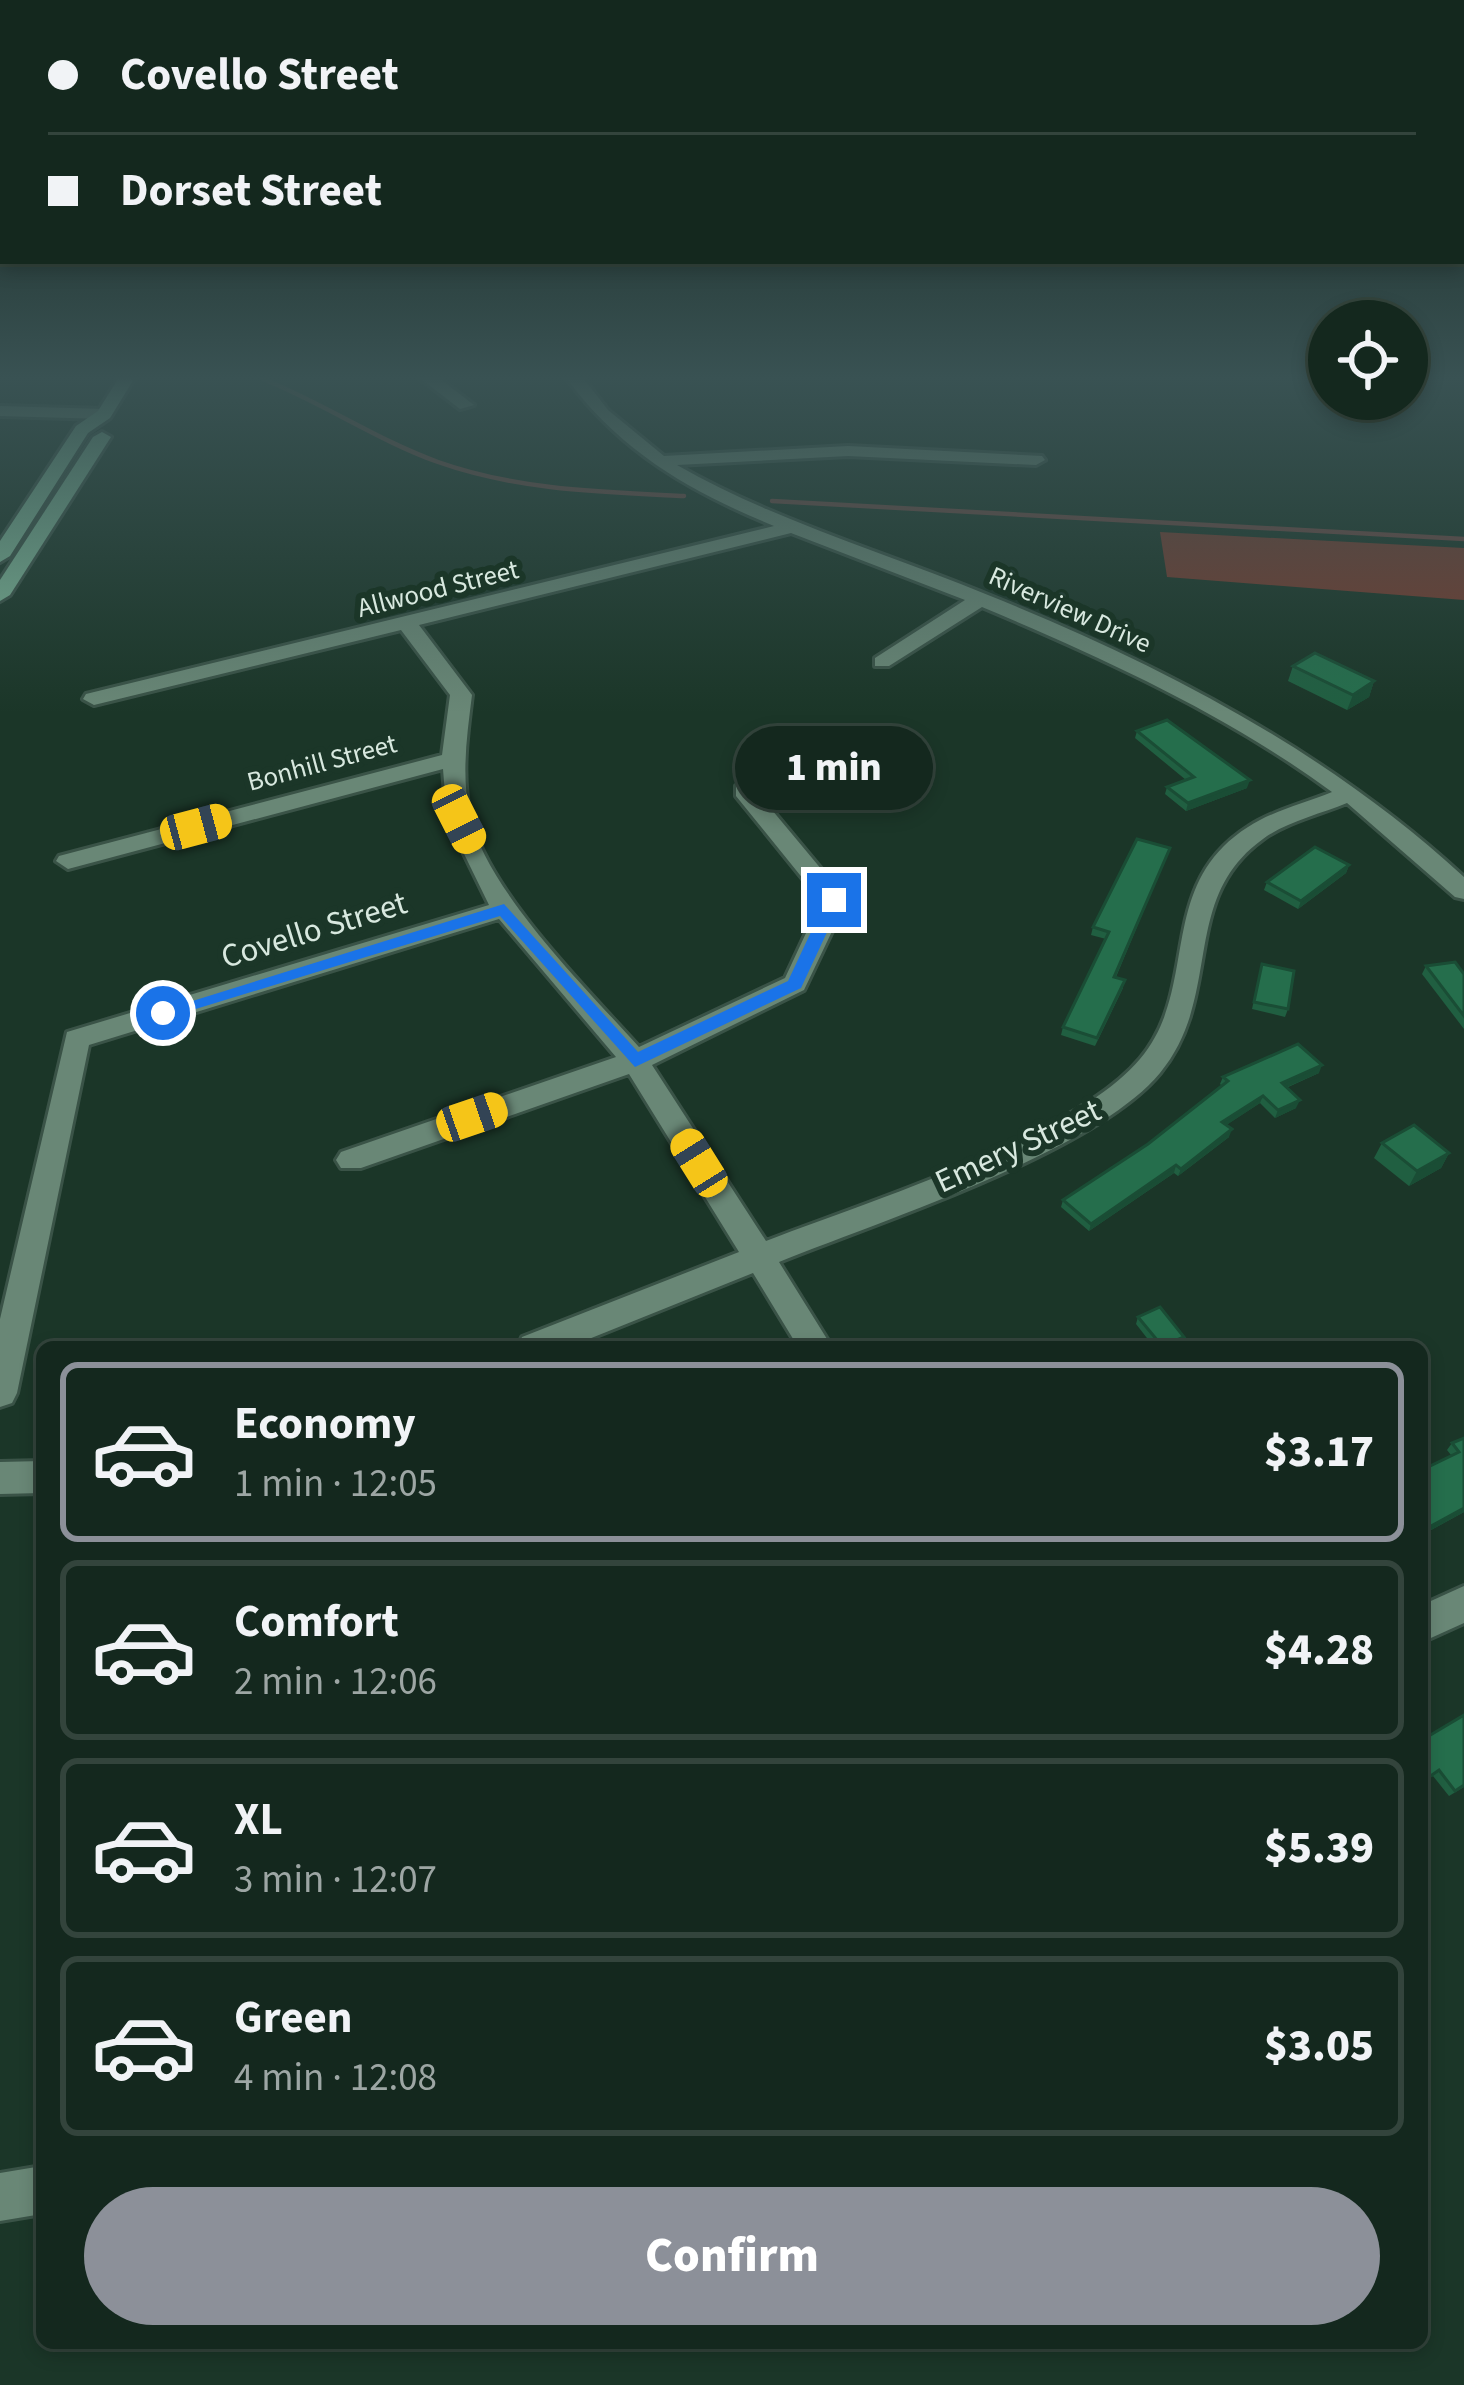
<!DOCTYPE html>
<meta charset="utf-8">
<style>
body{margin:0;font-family:"Source Sans 3",sans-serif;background:#1d3027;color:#f1f3f6;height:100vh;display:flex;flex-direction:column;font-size:45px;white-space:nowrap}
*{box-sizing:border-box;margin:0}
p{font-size:39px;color:#9da6a4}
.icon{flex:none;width:66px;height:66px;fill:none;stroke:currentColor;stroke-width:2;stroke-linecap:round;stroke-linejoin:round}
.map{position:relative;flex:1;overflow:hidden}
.sheet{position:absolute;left:36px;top:1341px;width:1392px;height:1008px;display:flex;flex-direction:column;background:#14281e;border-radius:18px;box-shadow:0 6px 18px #0003,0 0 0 3px #33443c}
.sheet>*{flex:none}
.top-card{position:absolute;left:0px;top:0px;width:1464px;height:264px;box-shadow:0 6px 18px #0003,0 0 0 3px #33443c;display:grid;align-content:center;height:264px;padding:0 48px;background:#14281e}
.fabs{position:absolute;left:1308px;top:300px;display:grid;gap:24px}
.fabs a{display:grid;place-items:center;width:120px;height:120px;border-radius:50%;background:#14281e;box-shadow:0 6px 18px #0003,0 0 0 3px #33443c;font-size:60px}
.end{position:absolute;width:54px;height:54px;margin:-27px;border:15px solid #1a73e8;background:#fff;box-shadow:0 0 0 6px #fff}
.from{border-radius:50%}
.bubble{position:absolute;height:84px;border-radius:42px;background:#14281e;box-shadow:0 6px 18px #0003,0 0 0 3px #33443c;font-size:39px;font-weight:800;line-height:84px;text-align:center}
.car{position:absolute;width:36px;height:72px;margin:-36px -18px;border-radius:15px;box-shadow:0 0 9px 3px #0007;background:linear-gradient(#f5c518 24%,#345 0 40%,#f5c518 0 76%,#345 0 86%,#f5c518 0)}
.top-card b{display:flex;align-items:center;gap:42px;height:114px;font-size:45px}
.top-card b+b{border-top:3px solid #33443c}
.top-card i{width:30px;height:30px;background:#f1f3f6}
ul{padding:21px 0 0;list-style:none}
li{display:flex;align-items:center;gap:36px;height:180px;margin:0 24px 18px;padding:0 24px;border:6px solid #33443c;border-radius:18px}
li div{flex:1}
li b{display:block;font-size:45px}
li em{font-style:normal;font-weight:800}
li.selected{border-color:#8c9099}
li>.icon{width:108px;height:108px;stroke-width:1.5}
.primary-button{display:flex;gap:24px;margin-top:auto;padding:24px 48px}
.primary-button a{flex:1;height:138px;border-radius:72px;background:#8c9099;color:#fff;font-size:48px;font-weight:800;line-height:138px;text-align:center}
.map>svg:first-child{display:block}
.green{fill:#753c2f}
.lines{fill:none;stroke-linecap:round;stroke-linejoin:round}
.stream{stroke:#6d4843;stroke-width:4.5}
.minor-casing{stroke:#3a5347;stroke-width:6}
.major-casing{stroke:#3a5347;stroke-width:6}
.minor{fill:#698776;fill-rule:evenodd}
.major{fill:#7bb395;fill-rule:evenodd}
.wall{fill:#205f41}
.shaded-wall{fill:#1a4d35}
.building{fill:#256e4c;stroke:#1a4d35;stroke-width:3}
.route{fill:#1a73e8}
.labels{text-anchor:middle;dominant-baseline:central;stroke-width:12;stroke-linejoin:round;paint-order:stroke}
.far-street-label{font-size:27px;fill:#d8e8df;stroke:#1b3628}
.street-label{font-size:33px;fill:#d8e8df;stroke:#1b3628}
</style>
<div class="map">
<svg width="1464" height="2385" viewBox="0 0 1464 2385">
<rect width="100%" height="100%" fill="#1b3628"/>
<polygon class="green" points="1160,532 1464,548 1464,600 1167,577"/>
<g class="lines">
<g class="stream">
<path d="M263 379C323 403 377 440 438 462 517 490 601 492 684 496"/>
<polyline points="772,501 1464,539"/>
</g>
<g class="minor-casing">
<g id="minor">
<polygon points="421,379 440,379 474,405 460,409"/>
<path d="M567 379H584L608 410 664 456 848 446 1042 456 1045 460 1036 465 848 456 677 465C775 521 884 552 988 595 1161 665 1326 750 1464 877V899L1455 897 1347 803C1320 814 1286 822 1263 839 1179 899 1224 995 1160 1073 1095 1152 878 1222 779 1262L832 1347H798L753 1273 569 1347H518L522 1337 739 1252 629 1074 361 1168H341L336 1160 341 1152 616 1057 499 919 89 1045 17 1393 12 1403 0 1407V1319L67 1032 489 905 447 819 443 769 68 869 56 861 59 856 442 755 450 695 401 630 94 705 83 699 86 694 774 526C691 492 621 452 567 379ZM791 533 965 600 875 658V666H889L982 607C1103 658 1226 714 1332 792 1305 803 1272 811 1248 827 1155 886 1201 987 1140 1059 1075 1137 864 1203 766 1241L652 1065 804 990 847 900 752 786H736V796L821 901 785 978 639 1047C587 989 487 891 470 816 461 775 467 735 472 695L419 625Z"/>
<polygon points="0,406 104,409 112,414 104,419 0,416"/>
<polygon points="42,1461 42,1493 0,1494 0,1462"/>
<polygon points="1464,1586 1464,1623 1422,1642 1422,1605"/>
<polygon points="42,2166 42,2214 0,2221 0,2173"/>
</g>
</g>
<g class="major-casing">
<g id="major">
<polygon points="118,379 134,379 110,418 88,433 10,556 0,562 0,541 76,426 98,411"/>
<polygon points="102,432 111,437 10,595 0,601 0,580 93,437"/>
</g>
</g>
<use href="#minor" class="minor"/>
<use href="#major" class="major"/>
</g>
<g class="wall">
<polygon points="1293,666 1374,681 1369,697 1347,710 1288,681"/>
<polygon points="1137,731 1247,788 1186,811 1165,794 1167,787 1186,780 1135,738"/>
<polygon points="1170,848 1116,977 1123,988 1095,1046 1061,1035 1063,1027 1106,939 1091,935 1093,927"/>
<polygon points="1349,865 1346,873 1298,909 1264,890 1267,882"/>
<polygon points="1262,964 1288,1009 1285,1017 1252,1009"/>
<polygon points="1426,966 1464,974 1464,1029 1422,974"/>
<polygon points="1319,1073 1286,1088 1296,1108 1275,1118 1260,1103 1226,1125 1229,1137 1178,1176 1174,1173 1089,1231 1061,1207 1063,1200 1148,1144 1222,1086 1220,1084 1223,1077"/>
<polygon points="1382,1143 1449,1153 1441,1168 1409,1186 1374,1158"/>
<polygon points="1138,1317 1181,1344 1174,1347 1154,1347 1136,1324"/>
<polygon points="1464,1438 1464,1512 1422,1535 1451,1455 1447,1450 1452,1443"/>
<polygon points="1422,1740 1464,1787 1449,1796 1433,1776 1422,1783"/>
</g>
<g class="shaded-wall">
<polygon points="1374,681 1369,697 1347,710 1353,695"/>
<polygon points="1250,780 1247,788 1186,811 1188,803"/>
<polygon points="1349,865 1346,873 1298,909 1301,901"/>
<polygon points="1322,1065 1319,1073 1278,1091 1282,1083"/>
<polygon points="1263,1096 1260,1103 1219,1130 1222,1122"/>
<polygon points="1300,1100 1296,1108 1275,1118 1278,1110"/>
<polygon points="1232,1129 1229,1137 1178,1176 1181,1169"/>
<polygon points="1449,1153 1441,1168 1409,1186 1417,1171"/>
<polygon points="1176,1165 1174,1173 1089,1231 1091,1224"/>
<polygon points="1184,1337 1181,1344 1174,1347 1162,1347"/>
<polygon points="1464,1508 1464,1512 1422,1535 1422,1531"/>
</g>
<g class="building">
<polygon points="1315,653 1374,681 1353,695 1293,666"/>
<polygon points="1167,720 1250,780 1188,803 1167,787 1194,777 1137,731"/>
<polygon points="1137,839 1170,848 1114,977 1125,980 1097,1038 1063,1027 1109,932 1093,927"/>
<polygon points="1315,847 1349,865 1301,901 1267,882"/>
<polygon points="1455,962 1464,974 1464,1016 1426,966"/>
<polygon points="1262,964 1294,971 1288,1009 1254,1002"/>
<polygon points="1298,1044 1322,1065 1282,1083 1300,1100 1278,1110 1263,1096 1222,1122 1232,1129 1181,1169 1176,1165 1091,1224 1063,1200 1148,1144 1228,1081 1223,1077"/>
<polygon points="1414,1125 1449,1153 1417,1171 1382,1143"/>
<polygon points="1160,1307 1184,1337 1162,1346 1138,1317"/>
<polygon points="1464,1438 1464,1508 1422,1531 1422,1470 1459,1452 1452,1443"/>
<polygon points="1464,1715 1464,1785 1455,1791 1439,1770 1422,1782 1422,1740"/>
</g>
<linearGradient id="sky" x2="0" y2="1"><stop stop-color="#0f1e16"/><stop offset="0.53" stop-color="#395253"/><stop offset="1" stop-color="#395253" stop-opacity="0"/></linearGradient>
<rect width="1464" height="713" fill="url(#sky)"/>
<polygon class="route" points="834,895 842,900 801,988 635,1067 500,916 163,1019 154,1013 504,904 638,1052 788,981 826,900"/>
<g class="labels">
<g class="far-street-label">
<text transform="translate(438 589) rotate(-14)">Allwood Street</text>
<text transform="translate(1070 610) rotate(24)">Riverview Drive</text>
<text transform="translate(322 763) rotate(-15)">Bonhill Street</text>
</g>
<g class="street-label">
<text transform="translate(314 930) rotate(-17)">Covello Street</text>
<text transform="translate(1018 1146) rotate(-25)">Emery Street</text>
</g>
</g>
</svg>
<div class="fabs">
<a><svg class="icon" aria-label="locate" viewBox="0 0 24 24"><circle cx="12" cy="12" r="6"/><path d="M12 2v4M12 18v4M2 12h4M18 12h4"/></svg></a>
</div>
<i class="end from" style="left:163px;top:1013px"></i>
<i class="end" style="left:834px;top:900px"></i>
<div class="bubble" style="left:735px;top:726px;width:198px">1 min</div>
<i class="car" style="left:459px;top:819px;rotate:153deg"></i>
<i class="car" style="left:196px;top:827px;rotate:75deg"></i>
<i class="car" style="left:472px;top:1117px;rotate:71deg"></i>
<i class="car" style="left:699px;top:1163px;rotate:328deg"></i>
<div class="top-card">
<b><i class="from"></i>Covello Street</b>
<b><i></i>Dorset Street</b>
</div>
<section class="sheet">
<ul>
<li class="selected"><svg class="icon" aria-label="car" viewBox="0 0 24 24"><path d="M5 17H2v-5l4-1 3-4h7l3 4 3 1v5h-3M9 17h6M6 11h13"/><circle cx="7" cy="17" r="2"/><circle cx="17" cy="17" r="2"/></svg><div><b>Economy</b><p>1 min · 12:05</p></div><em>$3.17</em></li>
<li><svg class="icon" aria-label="car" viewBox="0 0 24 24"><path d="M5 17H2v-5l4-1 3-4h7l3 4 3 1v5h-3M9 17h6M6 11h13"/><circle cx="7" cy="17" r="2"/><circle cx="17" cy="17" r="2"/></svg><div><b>Comfort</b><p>2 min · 12:06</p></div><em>$4.28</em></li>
<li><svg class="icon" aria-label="car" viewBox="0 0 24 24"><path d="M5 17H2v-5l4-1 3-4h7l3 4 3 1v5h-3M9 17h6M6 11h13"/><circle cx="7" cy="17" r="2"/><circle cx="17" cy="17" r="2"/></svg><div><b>XL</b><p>3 min · 12:07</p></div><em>$5.39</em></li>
<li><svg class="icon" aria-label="car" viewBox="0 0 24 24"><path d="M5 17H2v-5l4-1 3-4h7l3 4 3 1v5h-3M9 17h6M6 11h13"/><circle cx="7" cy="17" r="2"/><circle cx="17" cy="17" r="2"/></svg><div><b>Green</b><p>4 min · 12:08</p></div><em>$3.05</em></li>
</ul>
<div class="primary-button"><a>Confirm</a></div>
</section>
</div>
